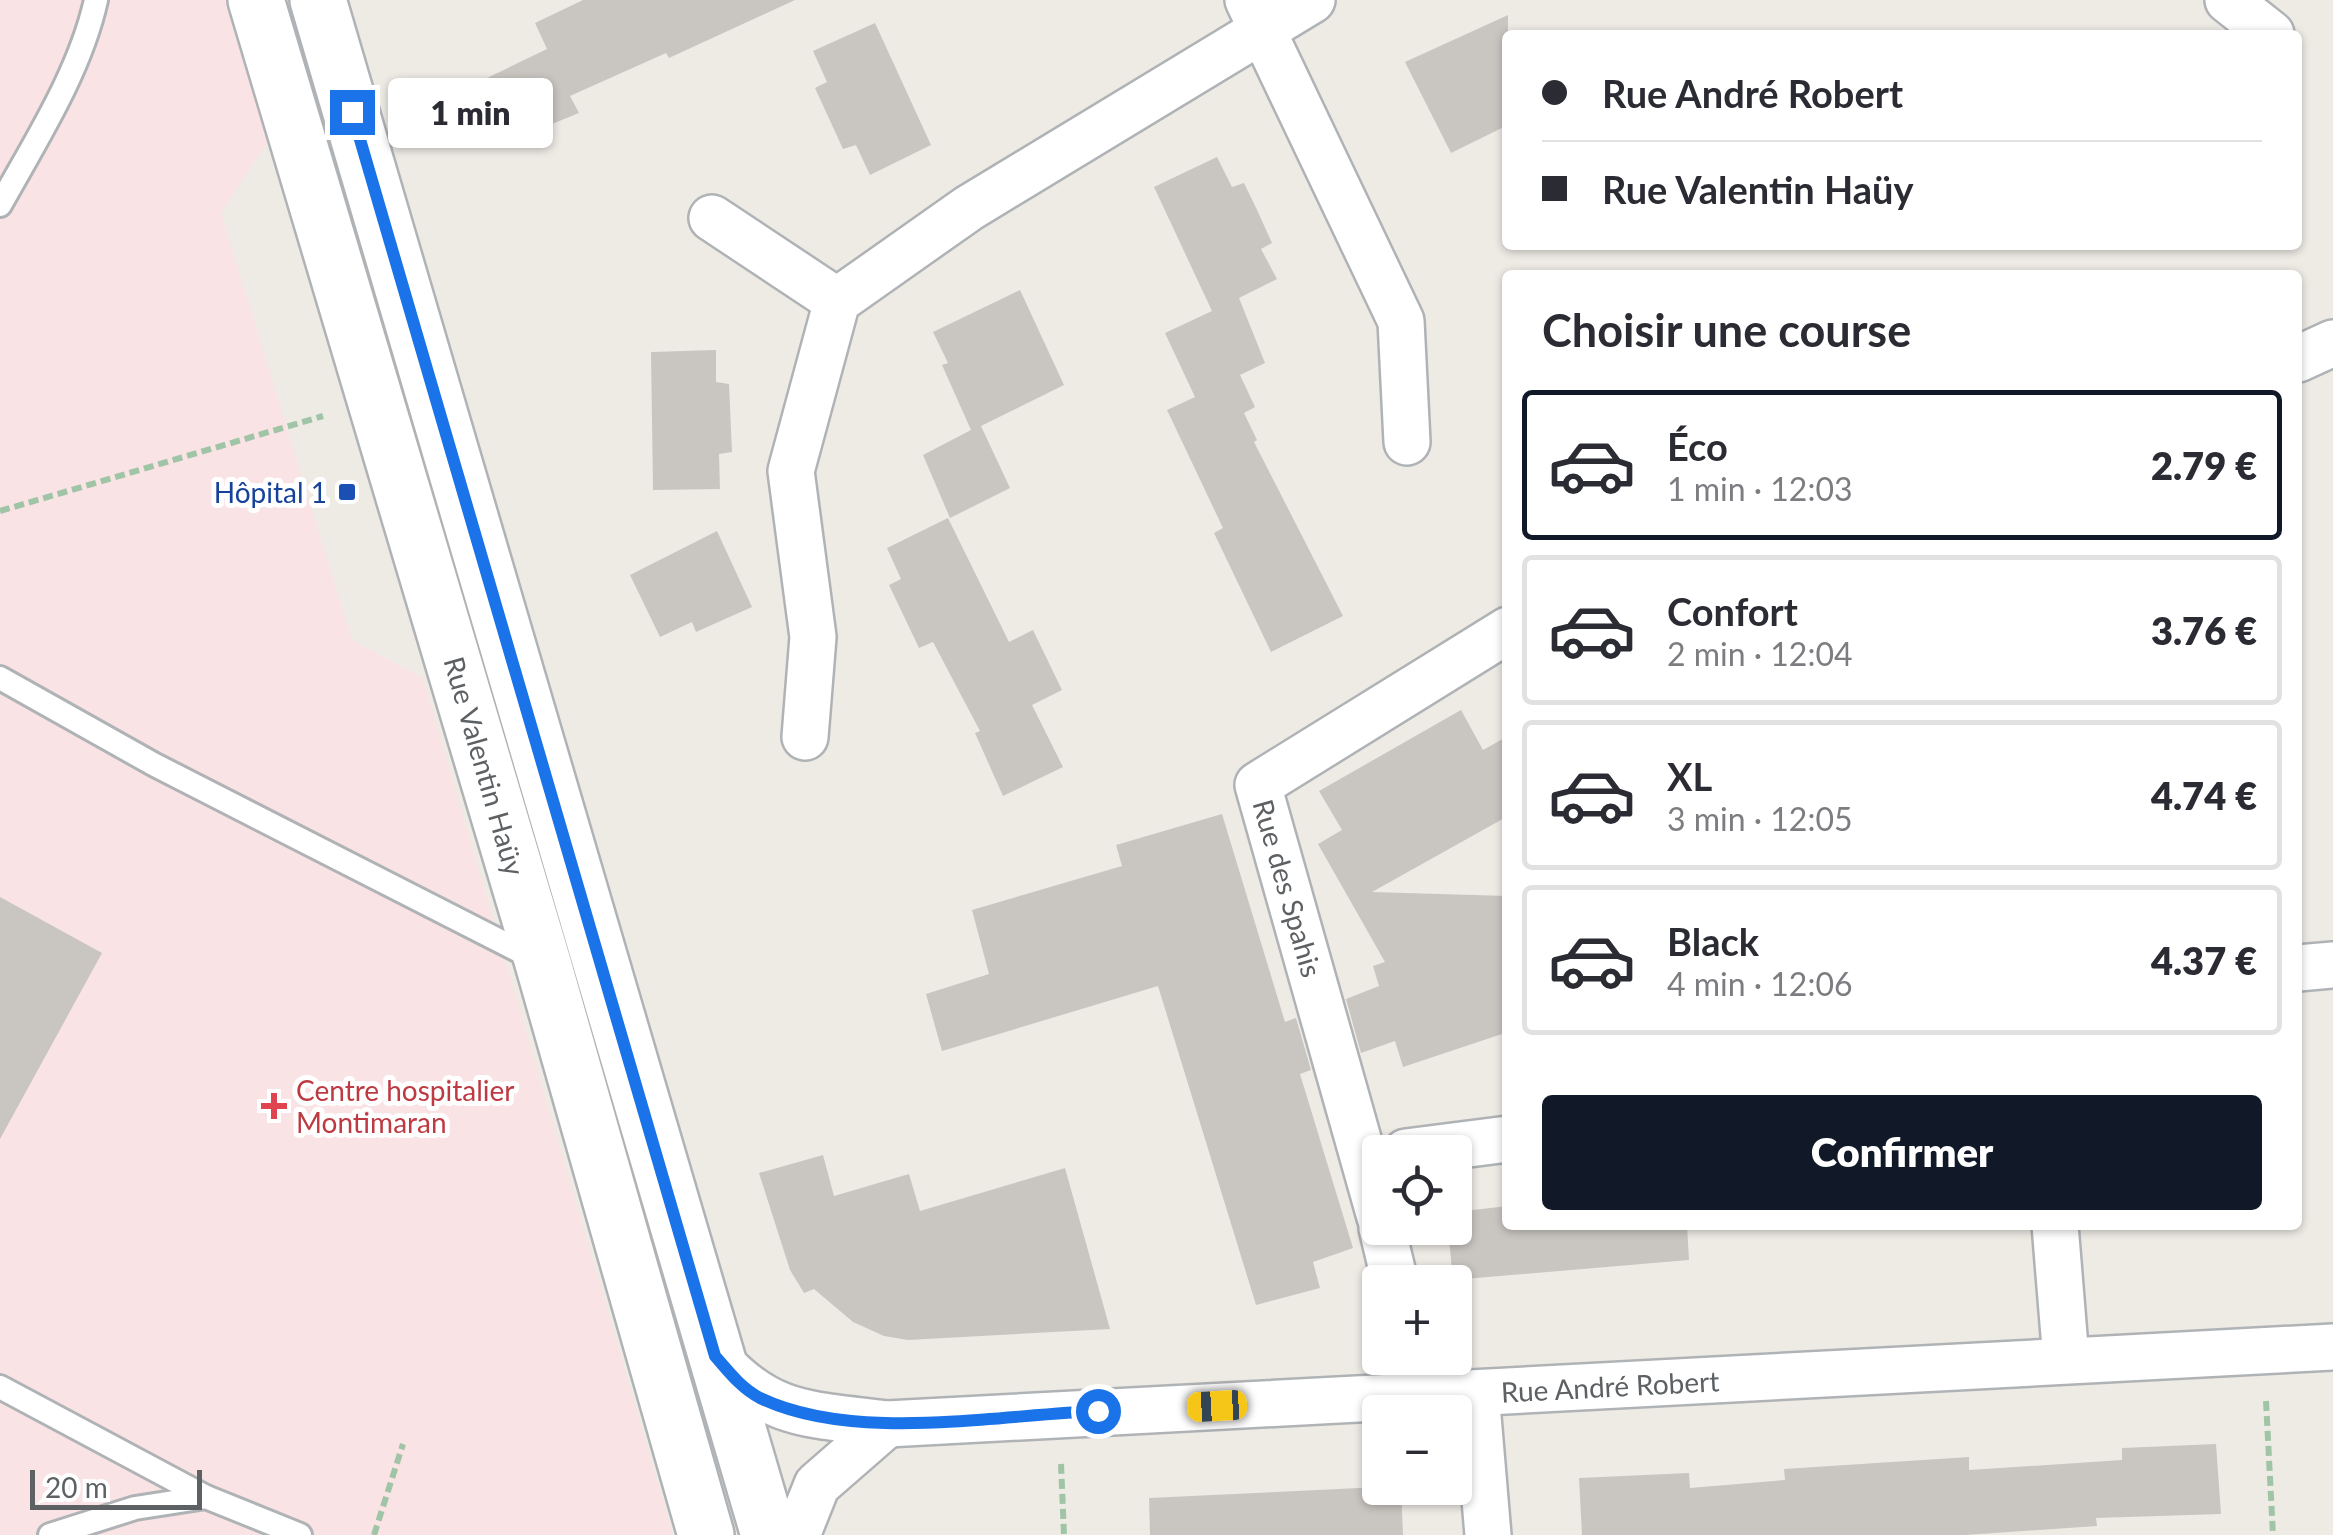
<!DOCTYPE html>
<html lang="fr">
<meta charset="utf-8">
<style>
body{margin:0;font-family:Lato,sans-serif;background:#f2f2f3;color:#2b2b33;height:100vh;display:flex;flex-direction:column;font-size:38px;white-space:nowrap}
*{box-sizing:border-box;margin:0}
p{font-size:32px;color:#7c7c81}
.icon{flex:none;width:55px;height:55px;fill:none;stroke:currentColor;stroke-width:2;stroke-linecap:round;stroke-linejoin:round}
.map{position:relative;flex:1;overflow:hidden}
.side{position:absolute;left:1502px;top:270px;width:800px;height:960px;display:flex;flex-direction:column;background:#fff;border-radius:10px;box-shadow:0 2px 8px #0004}
.side>*{flex:none}
.hud{position:absolute;left:1502px;top:30px;width:800px;height:220px;border-radius:10px;box-shadow:0 2px 8px #0004;display:grid;align-content:center;height:220px;padding:0 40px;background:#fff}
.buttons{position:absolute;left:1362px;top:1135px;display:grid;gap:20px}
.buttons a{display:grid;place-items:center;width:110px;height:110px;border-radius:10px;background:#fff;box-shadow:0 2px 8px #0004;font-size:50px}
.scale{position:absolute;left:30px;bottom:25px;width:172px;box-sizing:border-box;padding-left:10px;border:5px solid #5d6164;border-top:0;font-size:28px;line-height:35px;white-space:nowrap;color:#5d6164;-webkit-text-stroke:8px #fff;paint-order:stroke}
.end{position:absolute;width:45px;height:45px;margin:-22px;border:12px solid #1a73e8;background:#fff;box-shadow:0 0 0 5px #fff}
.from{border-radius:50%}
.bubble{position:absolute;height:70px;border-radius:10px;background:#fff;box-shadow:0 2px 8px #0004;font-size:32px;font-weight:800;line-height:70px;text-align:center}
.car{position:absolute;width:30px;height:60px;margin:-30px -15px;border-radius:12px;box-shadow:0 0 8px 2px #0007;background:linear-gradient(#f5c518 24%,#345 0 40%,#f5c518 0 76%,#345 0 86%,#f5c518 0)}
.hud b{display:flex;align-items:center;gap:35px;height:95px;font-size:38px}
.hud b+b{border-top:2px solid #e1e1e2}
.hud i{width:25px;height:25px;background:#2b2b33}
ul{padding:0;list-style:none}
li{display:flex;align-items:center;gap:30px;height:150px;margin:0 20px 15px;padding:0 20px;border:5px solid #e1e1e2;border-radius:10px}
li div{flex:1}
li b{display:block;font-size:38px}
li em{font-style:normal;font-weight:800}
li.on{border-color:#111827}
li>.icon{width:90px;height:90px;stroke-width:1.5}
h2{padding:0 40px;font-size:45px;line-height:120px}
.primary-button{display:flex;gap:20px;margin-top:auto;padding:20px 40px}
.primary-button a{flex:1;height:115px;border-radius:10px;background:#111827;color:#fff;font-size:40px;font-weight:800;line-height:115px;text-align:center}
.map>svg:first-child{display:block}
.medical{fill:#f9e3e4}
.building{fill:#c9c6c2}
.lines{fill:none;stroke-linecap:round;stroke-linejoin:round}
.service-casing{stroke:#b0b3b6;stroke-width:28}
.minor-casing{stroke:#b0b3b6;stroke-width:50}
.tertiary-casing{stroke:#b0b3b6;stroke-width:60}
.path{stroke:#a0c5a6;stroke-width:6;stroke-dasharray:10 5;stroke-linecap:butt}
.service{stroke:#fff;stroke-width:22}
.minor{stroke:#fff;stroke-width:45}
.tertiary{stroke:#fff;stroke-width:55}
.route{stroke:#1a73e8;stroke-width:12}
.transit-dot{fill:#1a4fb4;stroke:#fff;stroke-width:4}
.health-dot{fill:#e0444e;stroke:#fff;stroke-width:4}
.labels{text-anchor:middle;dominant-baseline:central;stroke-width:10;stroke-linejoin:round;paint-order:stroke}
.transit-label{font-size:28px;fill:#164399;stroke:#fff;text-anchor:end}
.street-label{font-size:28px;fill:#5d6164;stroke:#fff}
.health-label{font-size:28px;fill:#be3a42;stroke:#fff;text-anchor:start}
</style>
<div class="map">
<svg width="2333" height="1535" viewBox="0 0 2333 1535">
<rect width="100%" height="100%" fill="#eeebe5"/>
<polygon class="medical" points="0,0 228,0 269,140 221,213 352,640 423,678 673,1535 0,1535"/>
<g class="building">
<polygon points="583,0 795,0 669,58 666,53 570,96 579,113 515,139 487,78 547,49 535,23"/>
<polygon points="1508,15 1508,125 1451,153 1405,62"/>
<polygon points="875,23 931,145 870,175 856,145 843,149 815,88 827,82 813,51"/>
<polygon points="1217,157 1232,187 1244,183 1258,212 1272,243 1261,249 1277,279 1239,298 1265,363 1240,375 1255,407 1244,413 1257,440 1254,442 1343,616 1271,652 1214,533 1223,528 1167,410 1195,397 1165,333 1212,311 1154,187"/>
<polygon points="1020,290 1064,385 981,426 1010,488 950,518 923,455 971,430 942,365 948,363 933,332"/>
<polygon points="716,350 716,382 729,384 732,452 719,454 720,489 653,490 651,352"/>
<polygon points="948,518 1009,642 1033,630 1062,690 1032,705 1063,767 1003,796 975,733 980,731 933,642 919,648 889,585 901,579 887,548"/>
<polygon points="717,531 752,607 696,632 692,622 660,637 630,575"/>
<polygon points="1461,710 1483,750 1508,736 1508,816 1372,892 1508,896 1508,1032 1403,1067 1395,1041 1361,1053 1346,999 1379,986 1373,966 1385,962 1318,844 1342,830 1319,791"/>
<polygon points="1222,814 1285,1022 1296,1018 1311,1070 1300,1074 1353,1248 1313,1262 1320,1288 1256,1305 1158,986 942,1051 926,994 989,974 972,910 1122,866 1116,845"/>
<polygon points="0,897 102,953 0,1139"/>
<polygon points="823,1155 834,1196 909,1174 920,1211 1065,1168 1110,1329 908,1340 884,1336 853,1322 814,1289 804,1293 790,1270 759,1173"/>
<polygon points="1508,1206 1508,1225 1687,1225 1689,1260 1453,1280 1448,1228 1455,1228 1455,1212"/>
<polygon points="2216,1444 2221,1514 2096,1518 2097,1526 1965,1535 1582,1535 1579,1478 1689,1473 1690,1488 1785,1480 1784,1469 1969,1457 1969,1470 2122,1460 2122,1448"/>
<polygon points="1380,1487 1401,1488 1403,1535 1150,1535 1149,1498"/>
</g>
<g class="lines">
<g class="service-casing">
<g id="service">
<path d="M0 205C36 140 80 72 96 0"/>
<polyline points="0,678 155,765 537,960"/>
<polyline points="0,1387 206,1497"/>
<polyline points="50,1535 135,1508 206,1497 300,1535"/>
</g>
</g>
<g class="minor-casing">
<g id="minor">
<polyline points="1248,0 1401,321 1407,442"/>
<polyline points="2228,0 2271,34"/>
<polyline points="712,218 837,301"/>
<polyline points="2298,359 2333,343"/>
<polyline points="805,737 813,637 791,471 837,301 969,208 1312,0"/>
<polyline points="2298,968 2333,965"/>
<polyline points="1406,1152 1508,1139"/>
<polyline points="1380,1217 1258,785 1508,630"/>
<polyline points="2055,1225 2066,1360"/>
<polyline points="1382,1228 1395,1282"/>
<path d="M715 1356C769 1418 811 1414 887 1424L817 1485 797 1535"/>
<polyline points="1476,1393 1488,1535"/>
<polyline points="887,1424 2333,1347"/>
</g>
</g>
<g class="tertiary-casing">
<g id="tertiary">
<polyline points="256,0 543,963 706,1535"/>
<polyline points="318,0 769,1535"/>
</g>
</g>
<g class="path">
<polyline points="0,511 323,416"/>
<polyline points="2266,1401 2273,1535"/>
<polyline points="1061,1464 1064,1535"/>
<polyline points="374,1535 403,1444"/>
</g>
<use href="#service" class="service"/>
<use href="#minor" class="minor"/>
<use href="#tertiary" class="tertiary"/>
</g>
<g class="lines">
<path class="route" d="M352 112 715 1356C729 1372 741 1388 760 1398 854 1443 996 1415 1098 1411"/>
</g>
<rect class="transit-dot" x="337" y="482" width="20" height="20" rx="5"/>
<path class="health-dot" d="M269 1091h10v10h10v10h-10v10h-10v-10h-10v-10h10z"/>
<g class="labels">
<g class="transit-label">
<text x="327" y="492">Hôpital 1</text>
</g>
<g class="street-label">
<text transform="translate(485 766) rotate(74)">Rue Valentin Haüy</text>
<text transform="translate(1288 888) rotate(74)">Rue des Spahis</text>
<text transform="translate(1610 1386) rotate(-3)">Rue André Robert</text>
</g>
<g class="health-label">
<text x="296" y="1090">Centre hospitalier<tspan x="296" dy="32">Montimaran</tspan></text>
</g>
</g>
</svg>
<div class="buttons">
<a><svg class="icon" aria-label="locate" viewBox="0 0 24 24"><circle cx="12" cy="12" r="6"/><path d="M12 2v4M12 18v4M2 12h4M18 12h4"/></svg></a>
<a>+</a>
<a>−</a>
</div>
<div class="scale">20 m</div>
<i class="end from" style="left:1098px;top:1411px"></i>
<i class="end" style="left:352px;top:112px"></i>
<div class="bubble" style="left:388px;top:78px;width:165px">1 min</div>
<i class="car" style="left:1217px;top:1406px;rotate:267deg"></i>
<div class="hud">
<b><i class="from"></i>Rue André Robert</b>
<b><i></i>Rue Valentin Haüy</b>
</div>
<section class="side">
<h2>Choisir une course</h2>
<ul>
<li class="on"><svg class="icon" aria-label="car" viewBox="0 0 24 24"><path d="M5 17H2v-5l4-1 3-4h7l3 4 3 1v5h-3M9 17h6M6 11h13"/><circle cx="7" cy="17" r="2"/><circle cx="17" cy="17" r="2"/></svg><div><b>Éco</b><p>1 min · 12:03</p></div><em>2.79 €</em></li>
<li><svg class="icon" aria-label="car" viewBox="0 0 24 24"><path d="M5 17H2v-5l4-1 3-4h7l3 4 3 1v5h-3M9 17h6M6 11h13"/><circle cx="7" cy="17" r="2"/><circle cx="17" cy="17" r="2"/></svg><div><b>Confort</b><p>2 min · 12:04</p></div><em>3.76 €</em></li>
<li><svg class="icon" aria-label="car" viewBox="0 0 24 24"><path d="M5 17H2v-5l4-1 3-4h7l3 4 3 1v5h-3M9 17h6M6 11h13"/><circle cx="7" cy="17" r="2"/><circle cx="17" cy="17" r="2"/></svg><div><b>XL</b><p>3 min · 12:05</p></div><em>4.74 €</em></li>
<li><svg class="icon" aria-label="car" viewBox="0 0 24 24"><path d="M5 17H2v-5l4-1 3-4h7l3 4 3 1v5h-3M9 17h6M6 11h13"/><circle cx="7" cy="17" r="2"/><circle cx="17" cy="17" r="2"/></svg><div><b>Black</b><p>4 min · 12:06</p></div><em>4.37 €</em></li>
</ul>
<div class="primary-button"><a>Confirmer</a></div>
</section>
</div>
